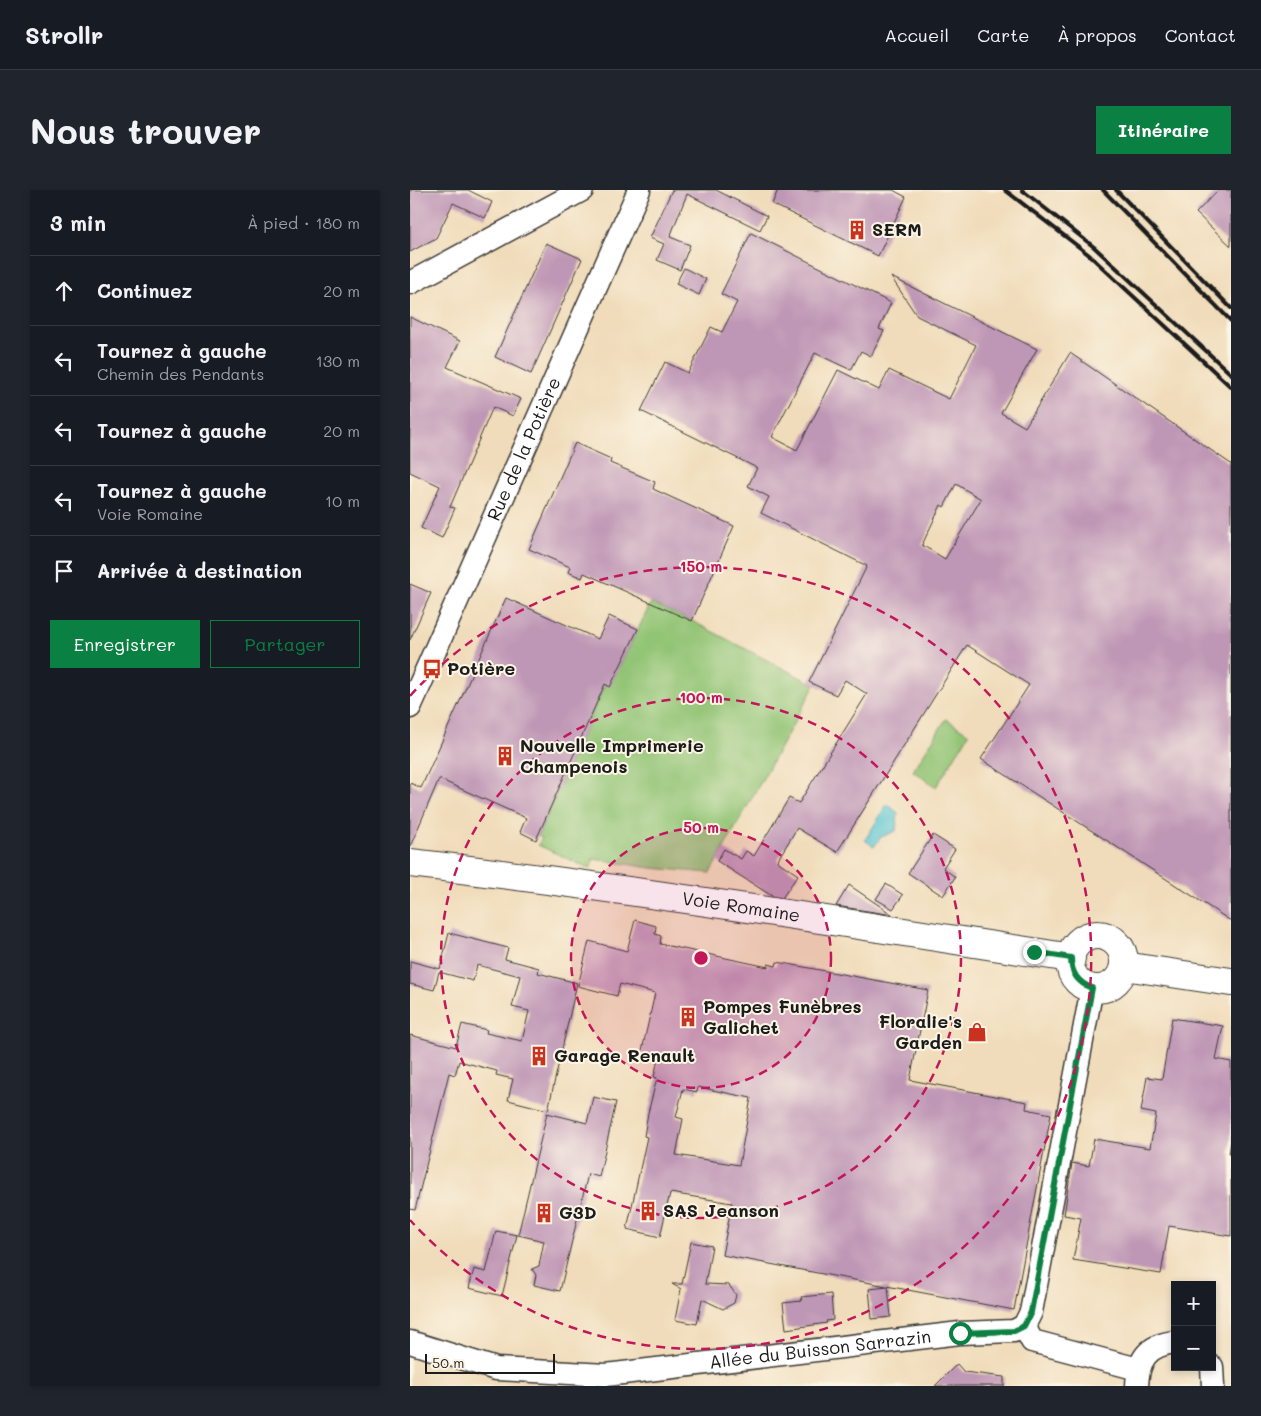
<!DOCTYPE html>
<html lang="fr">
<head>
<meta charset="utf-8">
<style>
  body { margin:0; font-family:Mali,sans-serif; background:#20242c; color:#f1f3f6 }
  .controls { position:absolute; right:15px; bottom:15px; display:grid; overflow:hidden; border-radius:0px; box-shadow:0 2px 8px #0003 }
  .controls button { width:45px; height:45px; display:grid; place-items:center; padding:0; border:0; border-bottom:1px solid #363941; background:#171b24; color:#f1f3f6; font:25px sans-serif }
  .scale { position:absolute; left:15px; bottom:12px; width:130px; box-sizing:border-box; padding-left:5px; border:2px solid #1c1c1c; border-top:0; font-size:14px; line-height:18px; white-space:nowrap; color:#1c1c1c; -webkit-text-stroke:4px #fcf5e5; paint-order:stroke }
  .stop { position:absolute; width:15px; height:15px; margin:-11px; border:4px solid #0b8043; border-radius:50%; background:#fff }
  .stop.end { background:#0b8043; border-color:#fff; box-shadow:0 1px 5px #0008 }
  .list { margin:0; padding:0; list-style:none }
  h2 { display:flex; justify-content:space-between; align-items:center; height:65px; margin:0; padding:0 20px; font-size:21px }
  h2 small { font-size:16px; font-weight:400; color:#9ea1a6 }
  .list li { display:grid; grid-template-columns:32px 1fr auto; gap:15px; align-items:center; box-sizing:border-box; height:70px; padding:0 20px; border-top:1px solid #363941 }
  .list b { display:block; font-size:19px; white-space:nowrap }
  .list p { margin:0; font-size:16px; white-space:nowrap; color:#9ea1a6 }
  .list em { font-size:16px; font-style:normal; color:#9ea1a6 }
  .actions { display:flex; gap:10px; padding:15px 20px }
  .actions a { flex:1; padding:11px 0; border:1px solid #0b8043; border-radius:0px; text-align:center; font-size:18px; color:#0b8043 }
  .actions .main { background:#0b8043; color:#fff }
  .icon { flex:none; width:28px; height:28px; fill:none; stroke:currentColor; stroke-width:2; stroke-linecap:round; stroke-linejoin:round }
  .map { position:relative; flex:none; width:821px; height:1196px; overflow:hidden; border-radius:0px }
  header { display:flex; align-items:center; gap:30px; box-sizing:border-box; height:70px; padding:0 25px; background:#171b24; border-bottom:1px solid #363941 }
  header strong { font-size:24px }
  nav { display:flex; gap:28px; margin-inline-start:auto; font-size:18px }
  .intro { display:flex; align-items:center; justify-content:space-between; box-sizing:border-box; height:120px; padding:0 30px }
  h1 { margin:0; font-size:35px }
  .button { padding:12px 22px; border-radius:0px; background:#0b8043; color:#fff; font-size:18px; font-weight:700 }
  main { display:flex; gap:30px; padding:0 30px }
  aside { flex:1; background:#171b24; border-radius:0px; box-shadow:0 2px 8px #0003 }
  .map>svg:first-child { display:block }
  .green { fill:#92c474; stroke:#577048 }
  .water { fill:#5ac6d2; stroke:#3b7177 }
  .building { fill:#bf97b6; fill-rule:evenodd }
  .lines { fill:none; stroke-linecap:round; stroke-linejoin:round }
  .minor-casing { stroke:#3c3934; stroke-width:25 }
  .major-casing { stroke:#3c3934; stroke-width:30 }
  .minor { stroke:#fff; stroke-width:22 }
  .major { stroke:#fff; stroke-width:28 }
  .rail { stroke:#1c1c1c; stroke-width:4 }
  .route { stroke:#0b8043; stroke-width:6 }
  .ring { fill:none; stroke:#c2185b; stroke-width:2.5; stroke-dasharray:9 6 }
  .labels { text-anchor:middle; stroke-width:4; stroke-linejoin:round; paint-order:stroke }
  .poi-label { font-size:18px; font-weight:bold; fill:#1c1c1c; stroke:#fcf5e5; text-anchor:start }
  .street-label { font-size:18px; fill:#1c1c1c; stroke:#fcf5e5 }
  .centre { fill:#c2185b; stroke:#fcf5e5; stroke-width:2.5 }
  .ring-label { font-size:15px; text-anchor:middle; font-weight:bold; fill:#c2185b; stroke:#fcf5e5; stroke-width:4; stroke-linejoin:round; paint-order:stroke }
</style>
</head>
<body>
<header>
<strong>Strollr</strong>
<nav><a>Accueil</a><a>Carte</a><a>À propos</a><a>Contact</a></nav>
</header>
<div class="intro"><h1>Nous trouver</h1><a class="button">Itinéraire</a></div>
<main>
<aside>
<h2>3 min<small>À pied · 180 m</small></h2>
<ul class="list">
<li><svg class="icon" aria-label="ahead" viewBox="0 0 24 24"><path d="M12 20V5M6 11l6-6 6 6"/></svg><div><b>Continuez</b></div><em>20 m</em></li>
<li><svg class="icon" aria-label="left" viewBox="0 0 24 24"><path d="M17 20v-9H6M10 6l-5 5 5 5"/></svg><div><b>Tournez à gauche</b><p>Chemin des Pendants</p></div><em>130 m</em></li>
<li><svg class="icon" aria-label="left" viewBox="0 0 24 24"><path d="M17 20v-9H6M10 6l-5 5 5 5"/></svg><div><b>Tournez à gauche</b></div><em>20 m</em></li>
<li><svg class="icon" aria-label="left" viewBox="0 0 24 24"><path d="M17 20v-9H6M10 6l-5 5 5 5"/></svg><div><b>Tournez à gauche</b><p>Voie Romaine</p></div><em>10 m</em></li>
<li><svg class="icon" aria-label="arrive" viewBox="0 0 24 24"><path d="M6 21V4h12l-3 4 3 4H6"/></svg><div><b>Arrivée à destination</b></div></li>
</ul>
<div class="actions"><a class="main">Enregistrer</a><a>Partager</a></div>
</aside>
<div class="map">
<svg width="821" height="1196" viewBox="0 0 821 1196">
  <rect width="100%" height="100%" fill="#fcf5e5"/>
  <filter id="ink" filterUnits="userSpaceOnUse"><feTurbulence type="fractalNoise" baseFrequency=".02" numOctaves="2"/><feDisplacementMap in="SourceGraphic" scale="10" xChannelSelector="R" yChannelSelector="G"/><feConvolveMatrix kernelMatrix="1 2 1 2 8 2 1 2 1" color-interpolation-filters="sRGB"/></filter>
  <filter id="wash" filterUnits="userSpaceOnUse"><feTurbulence type="fractalNoise" baseFrequency=".0096" numOctaves="4" result="noise"/><feDisplacementMap in="SourceGraphic" scale="20" xChannelSelector="R" yChannelSelector="G"/><feGaussianBlur stdDeviation="1.12" result="paint"/><feColorMatrix in="noise" values="0 0 0 0 0 0 0 0 0 0 0 0 0 0 0 0 0 1.4 0 .05"/><feComposite in="paint" operator="in"/></filter>
  <g filter="url(#wash)">
    <rect width="100%" height="100%" fill="#f0dcba"/>
    <!-- green -->
    <path class="green" d="M241,413L282,431L405,495L300,683L241,678L184,669L180,679L128,655L132,648L128,646L195,494L200,496Z
      M536,529L559,544L526,597L503,581Z"/>
    <!-- water -->
    <path class="water" d="M477,614L488,623L486,641L471,647L464,657L455,650Z"/>
    <g id="blocks">
      <!-- building -->
      <path class="building" d="M0,0H58L82,12L75,28L43,13L26,48L0,62Z
        M262,0H306L357,26L350,40L277,4L260,47L280,55L270,80L247,70L254,54L240,48Z
        M368,0H483L496,7L468,66L362,14Z
        M808,0H821V56L786,23Z
        M341,43L481,113L469,139L474,141L461,166L451,161L441,180L405,163L362,247L387,260L428,180L469,200L479,180L539,209L566,155L507,126L481,87L627,159L591,223L615,237L660,163L821,274V731L571,569L619,495L557,455L427,662L387,638L367,671L388,685L372,708L362,706L307,671L314,659L331,669L336,661L344,666L379,608L389,613L457,504L435,490L426,505L399,492L457,376L351,323L359,307L338,296L347,278L231,221L255,172L278,183L301,137L312,142L327,112L311,104ZM546,294L571,309L535,369L512,355L531,315L534,317Z
        M136,53L172,69L121,184L85,167Z
        M274,78L296,89L289,105L266,94Z
        M0,127L50,151L37,177L111,209L103,226L83,217L40,317L45,318L32,348L11,338L30,296L0,282Z
        M165,253L201,269L200,273L245,292L243,299L324,336L282,431L174,383L172,388L158,382L160,377L119,359Z
        M0,394L21,403L0,450Z
        M96,408L188,449L199,426L228,439L200,497L195,494L126,650L110,642L116,628L29,589L0,657V593L11,598Z
        M523,645L545,659L533,678L545,687L533,706L498,683Z
        M476,694L493,705L483,719L466,709Z
        M439,695L483,725L426,716Z
        M225,730L246,736L245,744L251,746L250,754L358,777V774L366,776L367,772L518,800L500,890L617,912L616,919L641,924L604,1120L312,1065L322,1013L260,1003L250,1047L217,1039L237,947L234,946L238,923L247,888L244,887L248,869L231,865L245,803L210,794L207,806L168,796L179,751L217,761ZM288,897L341,908L329,975L266,965L273,929L266,927L273,899L287,902Z
        M39,743L98,758L95,769L129,778L128,783L167,793L138,920L98,910L103,889L86,885L87,881L49,871L45,885L39,883L5,1020L0,1019V845L46,857L52,834L77,840L76,843L112,851L119,821L102,817L110,786L67,775L63,791L29,782L24,800L0,794V771L30,779Z
        M762,828L813,836L806,869L821,872V950L819,964H821V1046L759,1036L751,1084L663,1070L671,1028L654,1025L662,973L679,976L684,949L740,958L746,924L731,921L737,887L752,889Z
        M183,907L206,912L189,987L178,984L150,1101L124,1095L126,1085L122,1079L129,1076L134,1051L108,1045L137,923L177,933Z
        M86,1041L107,1045L92,1106L59,1098L64,1079L76,1082Z
        M281,1052L302,1056L295,1094L319,1095L326,1105L324,1113L313,1119L292,1109L287,1134L265,1130L271,1099L262,1094H272Z
        M478,1097L481,1127L462,1129L459,1099Z
        M421,1104L423,1130L416,1131L417,1133L376,1139L373,1113L392,1111L391,1107Z
        M547,1174L554,1182L594,1187V1196H525Z"/>
    </g>
  </g>
  <g filter="url(#ink)">
    <use href="#blocks" fill-opacity="0" stroke="#3c3934" stroke-width="1"/>
    <g class="lines">
      <defs>
        <g id="minor">
          <path d="M0,93L172,0"/>
          <path id="s1" d="M0,517L229,0"/>
          <path d="M614,1136L621,1122L682,798"/>
          <path d="M614,1136L622,1151L728,1179"/>
          <path id="s2" d="M0,1152L86,1179L196,1185L550,1143L604,1141L614,1136"/>
          <path d="M802,1177L803,1196"/>
          <path d="M727,1196C728,1170 737,1155 765,1152"/>
        </g>
        <g id="major">
          <path id="s3" d="M0,673C221,698 441,734 661,768"/>
          <circle cx="687" cy="772" r="27"/>
          <path d="M714,776L821,792"/>
        </g>
      </defs>
      <!-- minor casing -->
      <use href="#minor" class="minor-casing"/>
      <!-- major casing -->
      <use href="#major" class="major-casing"/>
      <!-- minor -->
      <use href="#minor" class="minor"/>
      <!-- major -->
      <use href="#major" class="major"/>
      <!-- rail -->
      <path class="rail" d="M595,0L678,64L821,197
        M612,0L684,57L821,184
        M693,0L821,131
        M706,0L821,118"/>
    </g>
  </g>
  <g class="lines" filter="url(#ink)">
    <!-- route -->
    <path class="route" d="M550,1143L604,1141L614,1136L621,1122L682,798C668,793 661,783 661,768L624,762"/>
  </g>
  <!-- distance rings -->
  <circle cx="291" cy="768" r="130" fill="#c2185b" fill-opacity=".12"/>
  <g class="ring">
    <circle cx="291" cy="768" r="130"/>
    <circle cx="291" cy="768" r="260"/>
    <path d="M0 506A391 391 0 1 1 0 1030"/>
  </g>
  <!-- icons -->
  <defs>
    <symbol id="building-bare" viewBox="-9 -9 18 18"><path d="M-4-6H4V6H1V3H-1V6H-4ZM-2.5-4.3h1.7v1.8h-1.7ZM.8-4.3h1.7v1.8H.8ZM-2.5-1h1.7V.8h-1.7ZM.8-1h1.7V.8H.8Z" fill="#c8321e" stroke="#fcf5e5" stroke-width="2.5" paint-order="stroke"/></symbol>
    <symbol id="bus-bare" viewBox="-9 -9 18 18"><path d="M-5-6H5V4H4V6H2V4H-2V6H-4V4H-5ZM-3.5-4V0h7V-4ZM-3.5 1.2v1.5H-2V1.2ZM2 1.2v1.5H3.5V1.2Z" fill="#c8321e" stroke="#fcf5e5" stroke-width="2.5" paint-order="stroke"/></symbol>
    <symbol id="shop-bare" viewBox="-9 -9 18 18"><path d="M-5-2.5h2.3a2.7 3.5 0 0 1 5.4 0H5L5.5 6h-11ZM-1.5-2.5h3a1.5 2.3 0 0 0-3 0Z" fill="#c8321e" stroke="#fcf5e5" stroke-width="2.5" paint-order="stroke"/></symbol>
  </defs>
  <g fill-rule="evenodd">
    <use href="#building-bare" x="433" y="26" width="28" height="28"/>
    <use href="#bus-bare" x="8" y="465" width="28" height="28"/>
    <use href="#building-bare" x="81" y="552" width="28" height="28"/>
    <use href="#building-bare" x="264" y="813" width="28" height="28"/>
    <use href="#shop-bare" x="553" y="828" width="28" height="28"/>
    <use href="#building-bare" x="115" y="852" width="28" height="28"/>
    <use href="#building-bare" x="224" y="1007" width="28" height="28"/>
    <use href="#building-bare" x="120" y="1009" width="28" height="28"/>
  </g>
  <g class="labels">
    <!-- poi labels -->
    <g class="poi-label">
      <text x="462" y="46">SERM</text>
      <text x="37" y="485">Potière</text>
      <text x="110" y="562">Nouvelle Imprimerie<tspan x="110" dy="21">Champenois</tspan></text>
      <text x="293" y="823">Pompes Funèbres<tspan x="293" dy="21">Galichet</tspan></text>
      <text x="552" y="838" text-anchor="end">Floralie's<tspan x="552" dy="21">Garden</tspan></text>
      <text x="144" y="872">Garage Renault</text>
      <text x="253" y="1027">SAS Jeanson</text>
      <text x="149" y="1029">G3D</text>
    </g>
    <!-- street labels -->
    <g class="street-label">
      <text dy="6" stroke="none"><textPath href="#s1" startOffset="282">Rue de la Potière</textPath></text>
      <text dy="6" stroke="none"><textPath href="#s3" startOffset="334">Voie Romaine</textPath></text>
      <text dy="6" stroke="none"><textPath href="#s2" startOffset="416">Allée du Buisson Sarrazin</textPath></text>
    </g>
  </g>
  <circle cx="291" cy="768" r="8" class="centre"/>
  <g class="ring-label">
    <text x="291" y="382">150 m</text>
    <text x="291" y="513">100 m</text>
    <text x="291" y="643">50 m</text>
  </g>
</svg>
<div class="controls">
<button>+</button>
<button>−</button>
</div>
<div class="scale">50 m</div>
<div class="stop" style="left:550px;top:1143px"></div>
<div class="stop end" style="left:624px;top:762px"></div>
</div>
</main>
</body>
</html>
